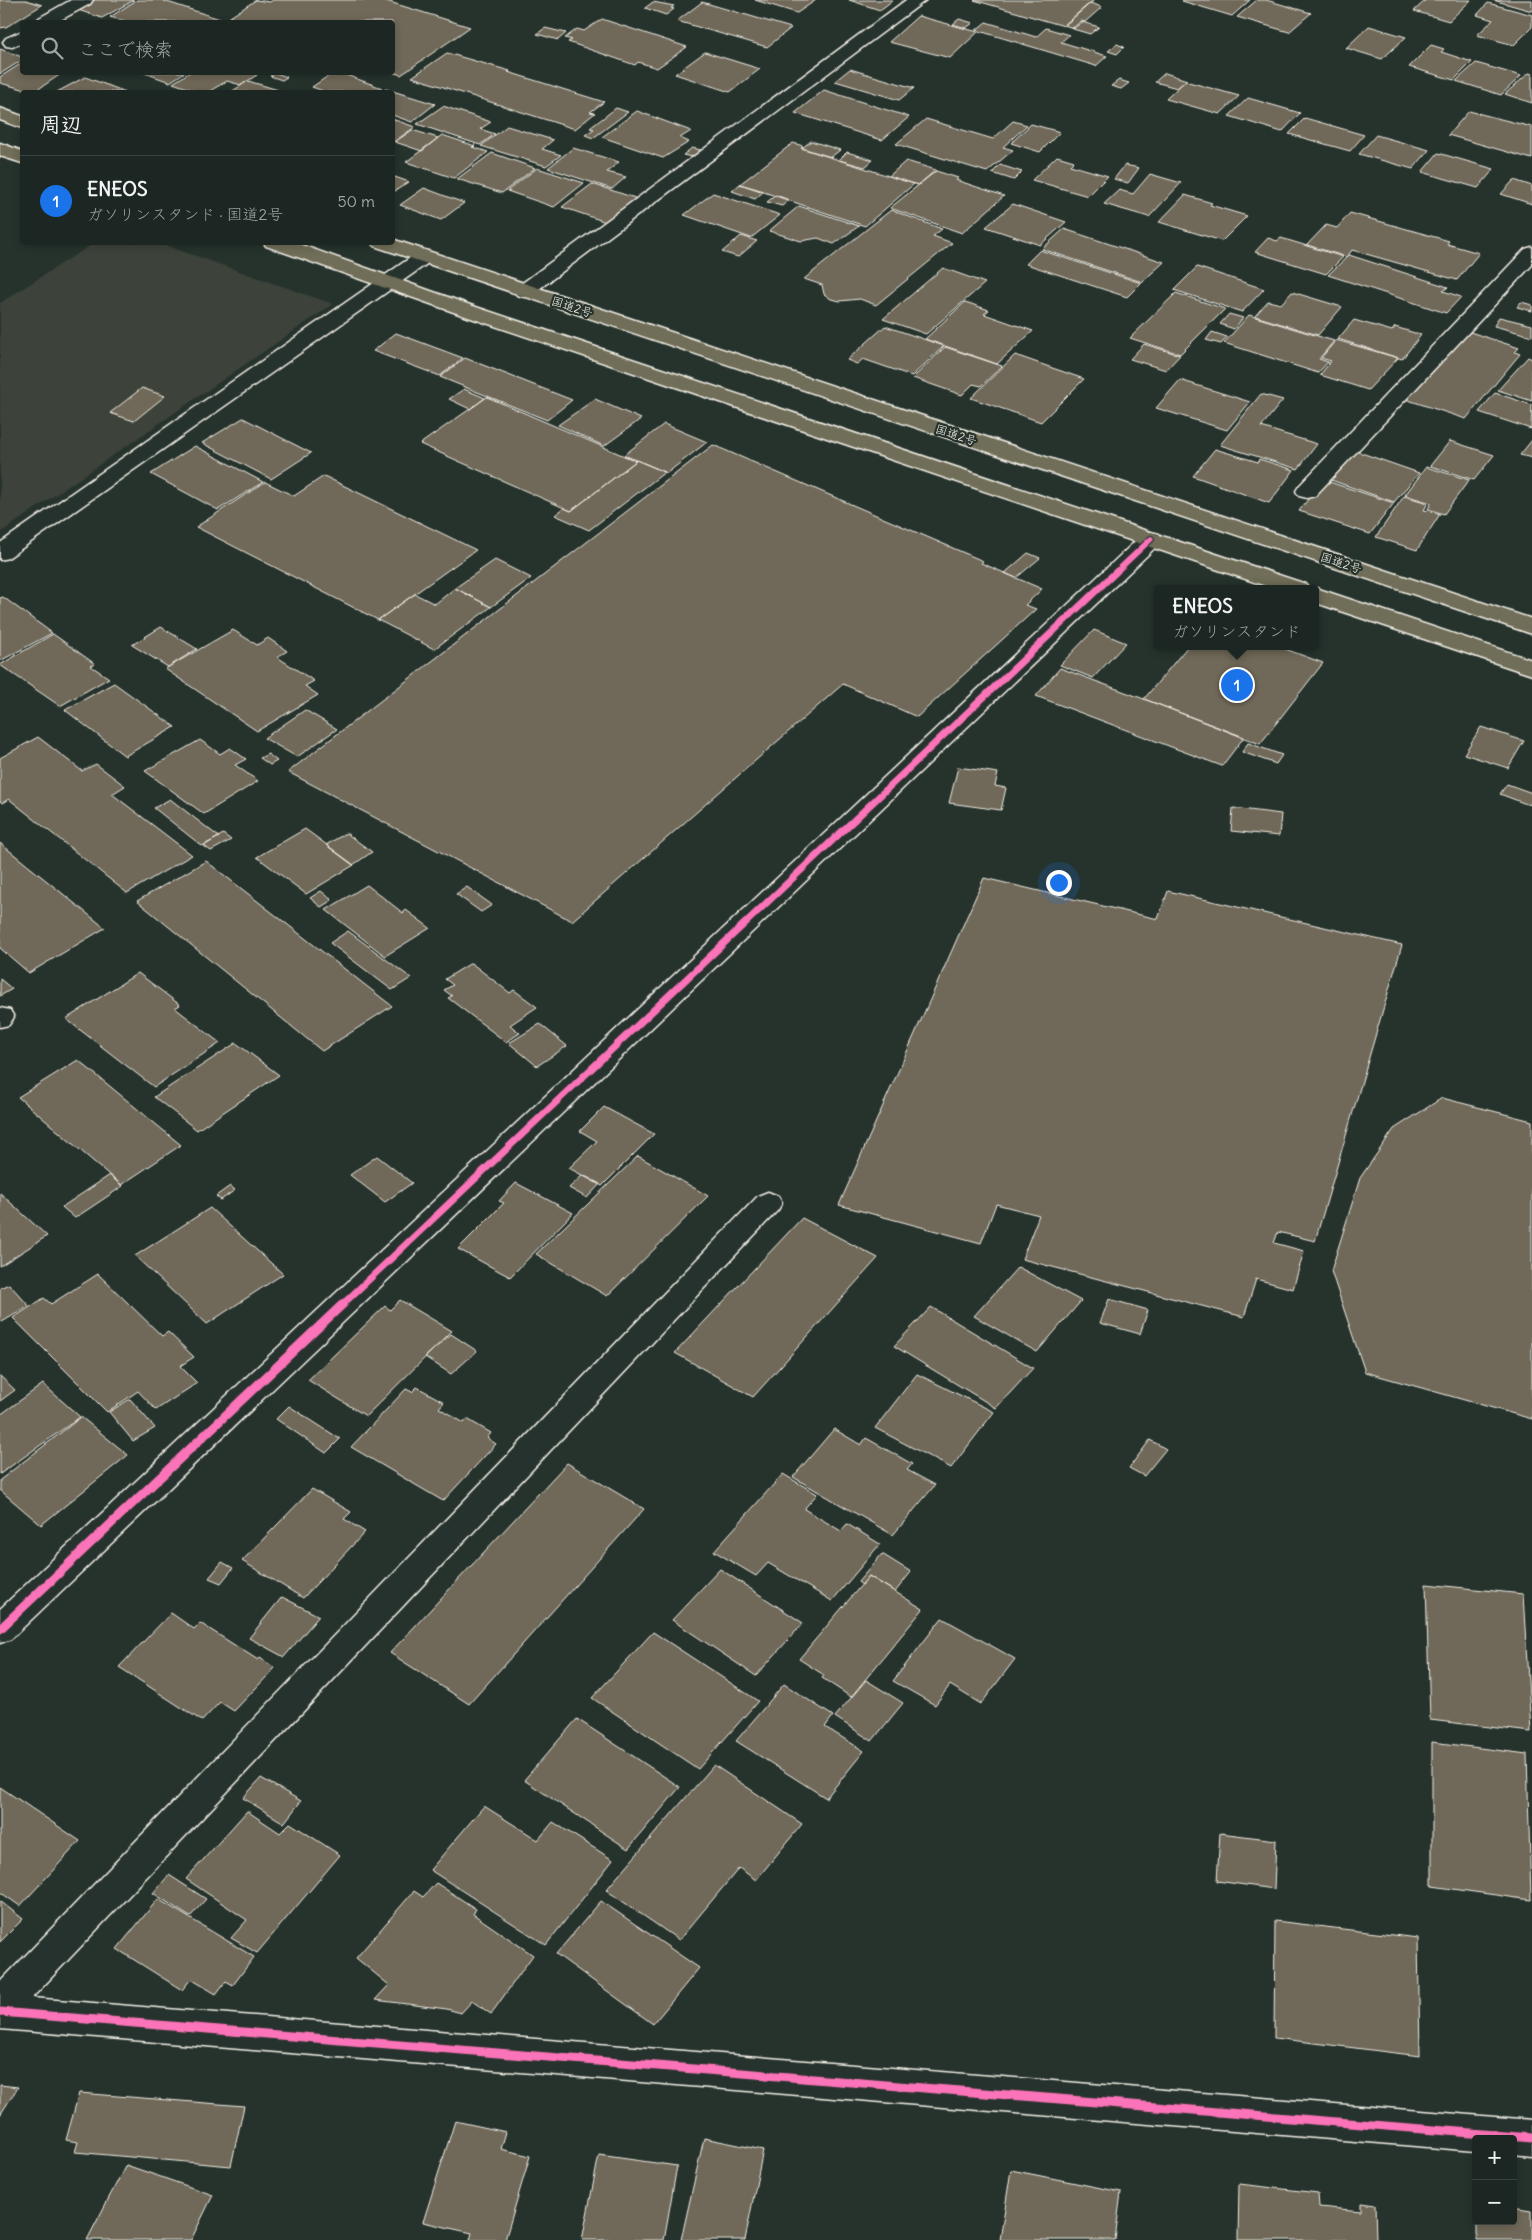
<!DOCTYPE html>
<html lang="ja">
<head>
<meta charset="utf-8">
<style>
  body { margin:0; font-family:Delius,"Klee One",sans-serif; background:#252e2a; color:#f1f3f6 }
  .controls { position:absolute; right:15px; bottom:15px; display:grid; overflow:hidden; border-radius:5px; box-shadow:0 2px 8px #0003 }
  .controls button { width:45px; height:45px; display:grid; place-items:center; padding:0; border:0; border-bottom:1px solid #3a4340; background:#1c2622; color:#f1f3f6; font:25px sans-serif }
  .you { position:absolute; left:1058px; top:882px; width:18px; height:18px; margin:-12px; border:4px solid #fff; border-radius:50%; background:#1a73e8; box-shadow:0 0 0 8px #1a73e833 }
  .badge { display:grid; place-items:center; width:32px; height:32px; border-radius:50%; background:#1a73e8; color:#fff; font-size:16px; font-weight:700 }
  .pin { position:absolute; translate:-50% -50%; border:2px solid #fff; box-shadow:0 1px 5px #0006 }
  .popup { position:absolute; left:1154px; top:585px; width:165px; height:65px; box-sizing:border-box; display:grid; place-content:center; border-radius:5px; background:#1c2622; filter:drop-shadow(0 1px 4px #0005); font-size:16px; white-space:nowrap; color:#a0a5a5 }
  .popup b { font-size:19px; color:#f1f3f6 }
  .popup::after { content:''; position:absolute; left:50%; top:100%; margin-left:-10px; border:10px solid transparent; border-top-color:#1c2622 }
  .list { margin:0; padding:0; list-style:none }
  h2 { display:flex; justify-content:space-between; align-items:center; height:65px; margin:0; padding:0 20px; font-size:21px }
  h2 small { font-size:16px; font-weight:400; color:#a0a5a5 }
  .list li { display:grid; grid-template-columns:32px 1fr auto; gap:15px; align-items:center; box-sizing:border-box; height:90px; padding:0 20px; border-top:1px solid #3a4340 }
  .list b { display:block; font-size:19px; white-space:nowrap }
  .list p { margin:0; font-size:16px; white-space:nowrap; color:#a0a5a5 }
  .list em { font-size:16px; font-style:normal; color:#a0a5a5 }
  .icon { flex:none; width:28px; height:28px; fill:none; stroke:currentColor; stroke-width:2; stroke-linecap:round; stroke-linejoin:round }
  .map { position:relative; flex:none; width:1532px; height:2240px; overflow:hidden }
  .search { position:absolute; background:#1c2622; box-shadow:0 2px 8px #0003; left:20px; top:20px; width:375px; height:55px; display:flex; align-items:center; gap:12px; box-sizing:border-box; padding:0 18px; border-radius:5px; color:#a0a5a5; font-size:19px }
  .panel { position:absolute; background:#1c2622; box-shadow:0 2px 8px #0003; left:20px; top:90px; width:375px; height:155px; border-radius:5px }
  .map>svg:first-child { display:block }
  .built { fill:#3c433a }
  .building { fill:#6f6758; stroke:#f4f1e8 }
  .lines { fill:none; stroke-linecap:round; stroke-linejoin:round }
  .service-casing { stroke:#f4f1e8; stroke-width:3 }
  .minor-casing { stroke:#f4f1e8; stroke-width:3 }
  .trunk-casing { stroke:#f4f1e8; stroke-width:3 }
  .service { fill:#26332d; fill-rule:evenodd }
  .minor { fill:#26332d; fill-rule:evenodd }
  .trunk { fill:#706e59; fill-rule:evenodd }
  .cycleway-far2-casing { stroke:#26332d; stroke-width:8 }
  .cycleway-far1-casing { stroke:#26332d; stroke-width:10 }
  .cycleway-casing { stroke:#26332d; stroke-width:12 }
  .cycleway-far2 { stroke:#fb73b8; stroke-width:5.5 }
  .cycleway-far1 { stroke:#fb73b8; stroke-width:7 }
  .cycleway { stroke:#fb73b8; stroke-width:9 }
  .labels { text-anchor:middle; stroke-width:4.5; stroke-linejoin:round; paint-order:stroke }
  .far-street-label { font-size:12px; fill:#f4f1e8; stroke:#26332d }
</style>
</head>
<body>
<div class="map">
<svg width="1532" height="2240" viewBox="0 0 1532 2240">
  <rect width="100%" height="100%" fill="#26332d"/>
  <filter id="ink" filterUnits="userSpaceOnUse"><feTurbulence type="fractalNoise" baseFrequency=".02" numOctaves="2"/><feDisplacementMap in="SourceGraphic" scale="10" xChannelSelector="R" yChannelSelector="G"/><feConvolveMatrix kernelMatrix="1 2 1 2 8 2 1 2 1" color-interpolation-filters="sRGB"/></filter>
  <g filter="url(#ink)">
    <!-- built -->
    <path class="built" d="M156,242L333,304L0,533V303L94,243Z"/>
    <!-- building -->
    <path class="building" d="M0,0H26L42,5L6,27L0,28Z
      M89,0H134L102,18L75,9Z
      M137,0H161L229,22H128L110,17Z
      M256,0L270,2L273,0H383L470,27L401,75L392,72V22H238L227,19Z
      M755,0H816L797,13Z
      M849,0H893L880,10Z
      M974,0H1094L1064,26Z
      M1183,0H1250L1232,16L1182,1Z
      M1257,0H1266L1311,13L1289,32L1237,17Z
      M1426,0H1471L1449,21L1414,11Z
      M1493,0H1532V11Z
      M653,2L674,6L671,8L674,9L666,15L645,8Z
      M702,2L791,28L767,47L677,21Z
      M1090,3L1102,7L1085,22L1081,21L1073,28L1064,25Z
      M1488,3L1532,15V27L1514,45L1477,35L1493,20L1477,15Z
      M918,16L978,32L950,58L889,42Z
      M602,19L687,47L657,68L638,62L635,65L568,42L572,40L565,38L577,29L584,31Z
      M959,19L973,23L966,28L953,24Z
      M986,22L1036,37L1046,28L1069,35L1061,42L1107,56L1096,66L976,30Z
      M1082,22L1099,27L1090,34L1073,29Z
      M1369,26L1406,37L1382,59L1346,48Z
      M545,28L566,33L558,40L537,34Z
      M1117,44L1124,47L1117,54L1108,51Z
      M1431,45L1444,49L1441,52L1472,62L1454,80L1409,67Z
      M0,49L22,57V60L0,74Z
      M705,52L760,69L730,92L675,74Z
      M447,53L510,71L508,72L604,102L590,112L595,113L575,129L412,77Z
      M22,63V72H64L34,92L0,83V77Z
      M1476,63L1521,76L1501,95L1456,81Z
      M850,69L914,88L899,100L835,81Z
      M142,72H185L170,82Z
      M190,72H251L257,75L241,85L227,81L208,92H199L173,83Z
      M334,72H338L382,88L374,92H326L312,87Z
      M276,73L287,77L282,80L270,76Z
      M1165,73L1187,80L1177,88L1155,82Z
      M1529,73L1532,74V103L1505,94Z
      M85,77L126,92H57Z
      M1119,80L1129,83L1121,89L1111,86Z
      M248,81L285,92H231Z
      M1185,81L1239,96L1220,114L1166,99Z
      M386,89L435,104L412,122L392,115V92H381Z
      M824,90L909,117L882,140L795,113Z
      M1248,98L1300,113L1282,132L1229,116Z
      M443,106L491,122L480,129L495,134L480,145L417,124Z
      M616,108L628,112L593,138L585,135L594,129L590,128Z
      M637,111L691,131L680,138L689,142L663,158L602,137Z
      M1469,111L1532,127V159L1448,135Z
      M1305,118L1364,135L1350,151L1289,134Z
      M392,119L415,127L392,143Z
      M926,119L993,139L1013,121L1027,125L1003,147L1013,150L987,172L896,144Z
      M1031,124L1060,132L1040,152L1011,143Z
      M507,126L553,140L542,149L561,155L546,166L481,146Z
      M412,130L438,138L422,151L395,142Z
      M442,135L475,146L472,147L488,152L454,178L406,162Z
      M1376,135L1429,150L1413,169L1359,154Z
      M811,141L840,150L831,157L802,148Z
      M793,143L803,146L801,148L914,184L865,226L740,184Z
      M573,148L619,162L607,172L626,177L612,189L548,168Z
      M692,148L701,150L692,157L683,155Z
      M847,152L873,160L865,167L839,160Z
      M492,153L535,168L502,193L457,179Z
      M1438,153L1494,169L1478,188L1422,172Z
      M1057,156L1074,161L1070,165L1108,176L1088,196L1032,180Z
      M906,161L936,170L918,185L889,176Z
      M1000,165L1022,172L1014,180L992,173Z
      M1125,165L1139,168L1128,183L1114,179Z
      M537,168L584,183L554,207L507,191Z
      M936,171L958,178L956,180L1004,196L962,233L890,208Z
      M1150,174L1181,183L1149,217L1104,204L1119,190L1133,194Z
      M392,176L409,182L392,193Z
      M1514,180L1532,186V204L1501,194Z
      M592,184L638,199L609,223L562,207Z
      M740,184L764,191L755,199L732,191Z
      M424,188L464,203L441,220L400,205Z
      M713,193L780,215L751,238L684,215Z
      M776,195L789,200L782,206L767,202Z
      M1185,195L1212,203L1210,205L1247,216L1222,241L1159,222Z
      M1013,204L1066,222L1040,245L986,227Z
      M799,206L859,226L834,244L818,238L801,241L769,231Z
      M891,210L942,229L933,236L952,243L876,305L860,299L840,301L831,299L824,294L822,285L804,279Z
      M1350,213L1449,241L1447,244L1479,253L1457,280L1352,250L1347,257L1307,245L1326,225L1337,228Z
      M1064,229L1164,262L1142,282L1042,249Z
      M741,236L757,241L738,257L722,252Z
      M1268,238L1277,241L1281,238L1343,257L1326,274L1255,252Z
      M1040,250L1141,283L1127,297L1026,264Z
      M1349,255L1448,287L1443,291L1461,297L1446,313L1328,275Z
      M1197,267L1264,289L1242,312L1174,290Z
      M943,268L985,283L926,334L883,319Z
      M1292,292L1342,307L1318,335L1255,316L1268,301L1281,304Z
      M1176,293L1225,309L1180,354L1130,338Z
      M965,302L989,310L984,314L1033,331L997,364L925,339Z
      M1521,302L1532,305V311L1517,307Z
      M1229,314L1243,318L1234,329L1220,324Z
      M1249,315L1334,341L1319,359L1328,362L1318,373L1224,343Z
      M1499,317L1532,325V336L1494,326Z
      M1354,320L1392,331L1395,327L1421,335L1402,359L1338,339Z
      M885,326L944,346L912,376L863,359L857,364L847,360Z
      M1464,330L1519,348L1515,352L1520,354L1466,419L1405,399Z
      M1212,332L1227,337L1221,344L1206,340Z
      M396,333L463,358L440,376L373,351Z
      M1336,340L1398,358L1368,390L1320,375L1331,361L1321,358Z
      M1144,344L1180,355L1166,370L1130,359Z
      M945,347L1002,366L981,386L973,384L962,395L913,378Z
      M1015,355L1084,379L1041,422L971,398Z
      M1528,357L1532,359V401L1498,390Z
      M465,358L572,400L547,420L440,377Z
      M1180,380L1250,402L1227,430L1156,408Z
      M142,388L165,396L134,421L110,413Z
      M464,389L485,398L470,409L449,399Z
      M1495,393L1532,405L1531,429L1479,412Z
      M1261,394L1283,400L1261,427L1317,444L1298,469L1220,445Z
      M487,397L636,461L571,511L420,444Z
      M595,399L641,419L604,446L558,425Z
      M243,418L311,453L271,479L202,443Z
      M664,424L707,442L667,473L624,455Z
      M1532,440V458L1520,455Z
      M1450,441L1494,455L1474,480L1430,466Z
      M713,445L983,561L981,563L1042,589L1025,605L1036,609L917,717L843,684L572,921L288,772Z
      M195,446L263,482L218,510L151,474Z
      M1215,449L1258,462L1259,459L1294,470L1269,503L1193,476Z
      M1350,449L1419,473L1394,502L1325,478Z
      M637,460L665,472L589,530L555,515L564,508L571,511Z
      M1426,467L1469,480L1444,514L1428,509L1431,503L1405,495Z
      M324,476L476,550L378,620L196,527L265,482L294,496Z
      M1323,480L1394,503L1370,534L1299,511Z
      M1404,496L1428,503L1424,510L1440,514L1417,550L1376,537Z
      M1028,553L1040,558L1016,578L1005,573Z
      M495,560L531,578L491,607L455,588Z
      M455,588L491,607L434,649L378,620L415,594L435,604Z
      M3,597L52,633L0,661V598Z
      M161,627L197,649L168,667L132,645Z
      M233,630L257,645L268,638L287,651L277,657L314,681L305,686L318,695L257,731L165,669Z
      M1094,630L1126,643L1093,678L1060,665Z
      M53,634L95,664L91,666L109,678L60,706L0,665Z
      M1188,646H1277L1323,663L1260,744L1144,699Z
      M1060,668L1144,699L1244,737L1222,766L1036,696Z
      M114,683L175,727L125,756L65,710Z
      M305,710L337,729L297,757L264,738Z
      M1481,727L1524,741L1508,768L1464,754Z
      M38,737L82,771L96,764L125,786L112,794L192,855L127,893L9,799L2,803L0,801V758Z
      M200,740L220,754L230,748L246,759L235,765L258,781L204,814L145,771Z
      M1248,743L1282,755L1276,764L1242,752Z
      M268,754L277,761L270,765L260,758Z
      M958,767L998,773L995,786L1006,788L1001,810L949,803Z
      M1507,784L1532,793V801L1529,805L1500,794Z
      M170,799L219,837L202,846L154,808Z
      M1233,808L1281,814L1279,836L1231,831Z
      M305,829L354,865L306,894L257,857Z
      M346,833L372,852L353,865L326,845Z
      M223,834L231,840L211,851L204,846Z
      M0,843L105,928L29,973L0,948Z
      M206,861L392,1006L322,1051L137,901Z
      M984,878L1158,919L1168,891L1402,945L1315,1241L1278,1232L1274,1243L1304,1251L1293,1289L1256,1279L1244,1317L1022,1259L1039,1215L996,1204L981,1243L839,1205Z
      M367,885L403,913L406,910L430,928L385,956L326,910Z
      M467,887L492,905L481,912L456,894Z
      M321,891L332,900L321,907L310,898Z
      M348,931L411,978L392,990L330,943Z
      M471,963L510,993L514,990L537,1007L510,1025L520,1033L506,1042L448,998L452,996L444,990L453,985L445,979Z
      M138,973L180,1005L175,1008L220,1043L154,1087L66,1019Z
      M0,979L12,989L0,996Z
      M540,1024L567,1046L537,1066L509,1043Z
      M236,1043L279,1075L197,1130L154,1097Z
      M78,1060L181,1145L121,1185L18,1097Z
      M1442,1098L1532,1121V1419L1365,1372L1331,1271L1360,1178L1394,1129Z
      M604,1107L654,1134L602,1186L569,1168L597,1141L580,1131Z
      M377,1156L412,1183L385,1202L350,1175Z
      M638,1156L708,1196L607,1296L536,1254Z
      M110,1175L123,1186L75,1218L62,1207Z
      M583,1175L600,1184L587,1198L569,1188Z
      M516,1183L573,1213L510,1277L458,1249L504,1203L499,1201Z
      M230,1186L235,1190L221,1200L216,1196Z
      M0,1193L47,1236L0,1266Z
      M210,1208L283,1274L207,1324L135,1256Z
      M802,1218L878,1258L753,1397L675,1353Z
      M1018,1267L1081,1301L1037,1352L974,1316Z
      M98,1274L162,1336L168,1332L194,1357L180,1366L197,1383L156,1410L138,1391L107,1412L13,1318L44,1298L51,1304Z
      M9,1284L29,1306L2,1322L0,1320V1288Z
      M1109,1299L1148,1310L1140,1334L1100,1323Z
      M400,1300L452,1331L366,1416L308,1380L385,1306L390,1310Z
      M931,1307L1033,1368L996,1408L894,1346Z
      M451,1334L477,1351L451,1374L425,1357Z
      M917,1374L994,1412L951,1468L875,1428Z
      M0,1376L15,1390L0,1401Z
      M43,1384L80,1417L0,1474V1415Z
      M417,1387L444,1402L439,1408L464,1423L467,1419L491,1433L487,1438L496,1444L443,1501L351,1447L406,1389L412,1392Z
      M130,1399L155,1428L133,1441L109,1412Z
      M289,1406L340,1439L326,1453L276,1419Z
      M81,1417L128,1455L41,1525L0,1490V1480Z
      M834,1429L861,1445L866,1438L912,1464L907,1470L935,1485L893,1535L793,1477Z
      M1150,1440L1166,1449L1144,1476L1129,1468Z
      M567,1463L644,1509L469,1704L390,1653Z
      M783,1474L817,1494L804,1509L841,1531L847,1524L880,1544L832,1601L768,1563L756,1576L714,1551Z
      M312,1489L351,1512L344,1519L365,1532L303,1598L242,1561Z
      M882,1554L911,1572L895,1592L869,1576L862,1585L858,1582Z
      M222,1562L233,1568L221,1583L209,1578Z
      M720,1569L803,1623L756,1676L672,1620Z
      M869,1576L923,1609L851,1697L822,1678L824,1675L799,1659Z
      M1426,1584L1523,1594L1531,1732L1430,1720Z
      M282,1597L319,1616L284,1657L249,1638Z
      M171,1613L194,1629L200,1623L258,1660L260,1658L275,1668L234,1711L220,1702L202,1721L119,1667Z
      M942,1618L1015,1659L981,1704L950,1685L935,1705L893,1681Z
      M653,1632L758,1701L698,1769L592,1698Z
      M866,1680L903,1703L872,1741L835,1717Z
      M784,1684L833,1716L825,1727L864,1751L826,1798L736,1741Z
      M577,1719L680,1787L628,1849L524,1780Z
      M1432,1742L1527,1754L1531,1900L1432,1886Z
      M714,1765L802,1824L756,1880L739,1868L679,1940L606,1890Z
      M261,1778L301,1801L284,1823L243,1798Z
      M0,1787L80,1841L20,1906L0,1892Z
      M484,1806L538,1840L553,1822L613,1860L546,1945L430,1870Z
      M247,1811L280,1833L290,1823L340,1855L257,1953L231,1938L247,1920L186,1879Z
      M1220,1833L1276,1840L1274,1889L1217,1881Z
      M169,1875L206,1899L190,1917L153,1893Z
      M436,1883L476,1909L473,1914L533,1955L491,2014L472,2001L461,2013L447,2009L375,2000L389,1985L356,1958L414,1891L423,1897Z
      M158,1899L254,1957L233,1985L226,1981L216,1994L191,1979L182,1990L117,1949Z
      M0,1901L23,1919L0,1942Z
      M601,1901L699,1968L653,2024L556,1954Z
      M1275,1921L1418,1938L1420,2056L1274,2038Z
      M0,2085L18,2087L0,2115Z
      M79,2093L244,2106L231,2166L75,2152L78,2142L66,2140Z
      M455,2121L506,2132L501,2149L530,2156L505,2240H470L472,2233L423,2222Z
      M704,2138L763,2150L745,2240H681Z
      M599,2155L677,2166L664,2240H582Z
      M126,2165L213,2195L191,2240H87Z
      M1011,2170L1121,2192L1115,2240H1000Z
      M1239,2184L1318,2193L1319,2207L1361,2211V2203L1375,2205L1376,2240H1238Z
      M1513,2207L1532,2210V2240H1477V2221H1513Z"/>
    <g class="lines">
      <defs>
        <path id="service" d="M0,1008L10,1010L14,1017L9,1025L0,1027Z"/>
        <path id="minor" d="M71,0H93L90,4L57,22H36L39,18Z
          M906,0H926L531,295L524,297L517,295L514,291L517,287Z
          M22,31V43L12,47L6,46L3,42L6,38Z
          M1532,247V265L1315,496L1307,498L1299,496L1296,491L1299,486L1525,249Z
          M424,251L431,253L434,257L431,261L8,558L0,560V543L417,253Z
          M1151,532L1159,534L1162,539L1159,544L11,1639L0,1643V1609L1143,534Z
          M768,1192L778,1196L782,1203L778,1210L32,1998L1532,2120V2156L1513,2154V2139H1476V2151L0,2029V1982L758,1196Z"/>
        <path id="trunk" d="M0,108L22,116V128L0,120Z
          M0,143L22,151V163L0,156Z
          M392,239L1532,619V634L374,246L371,242H392Z
          M263,242H293L476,307L1306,584L1309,589H1275L462,315L266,246Z
          M1316,588L1532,660V675L1316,603V589H1313Z"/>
      </defs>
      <!-- service casing -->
      <use href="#service" class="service-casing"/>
      <!-- minor casing -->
      <use href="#minor" class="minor-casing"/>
      <!-- trunk casing -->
      <use href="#trunk" class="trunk-casing"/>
      <!-- service -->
      <use href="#service" class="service"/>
      <!-- minor -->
      <use href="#minor" class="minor"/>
      <!-- trunk -->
      <use href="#trunk" class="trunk"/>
      <defs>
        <path id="cycleway-far2" d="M1116,572L1151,539"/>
        <path id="cycleway-far1" d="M343,1304L1117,571"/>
        <path id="cycleway" d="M0,1629L344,1303
          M0,2012L1532,2138"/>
      </defs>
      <!-- cycleway-far2 casing -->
      <use href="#cycleway-far2" class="cycleway-far2-casing"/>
      <!-- cycleway-far1 casing -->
      <use href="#cycleway-far1" class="cycleway-far1-casing"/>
      <!-- cycleway casing -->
      <use href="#cycleway" class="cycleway-casing"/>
      <!-- cycleway-far2 -->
      <use href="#cycleway-far2" class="cycleway-far2"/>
      <!-- cycleway-far1 -->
      <use href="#cycleway-far1" class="cycleway-far1"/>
      <!-- cycleway -->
      <use href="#cycleway" class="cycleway"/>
    </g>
  </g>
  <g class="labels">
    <!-- far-street labels -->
    <g class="far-street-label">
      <text transform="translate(572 307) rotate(18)" y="4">国道2号</text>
      <text transform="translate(956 435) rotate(18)" y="4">国道2号</text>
      <text transform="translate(1341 563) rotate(18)" y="4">国道2号</text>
    </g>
  </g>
</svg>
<div class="controls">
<button>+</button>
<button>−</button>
</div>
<div class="you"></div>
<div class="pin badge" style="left:1237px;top:685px">1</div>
<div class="popup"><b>ENEOS</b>ガソリンスタンド</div>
<div class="search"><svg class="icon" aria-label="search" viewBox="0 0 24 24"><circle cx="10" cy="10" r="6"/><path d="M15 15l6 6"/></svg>ここで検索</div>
<section class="panel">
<h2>周辺<small></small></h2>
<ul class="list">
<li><span class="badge">1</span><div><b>ENEOS</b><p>ガソリンスタンド · 国道2号</p></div><em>50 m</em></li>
</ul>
</section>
</div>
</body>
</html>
